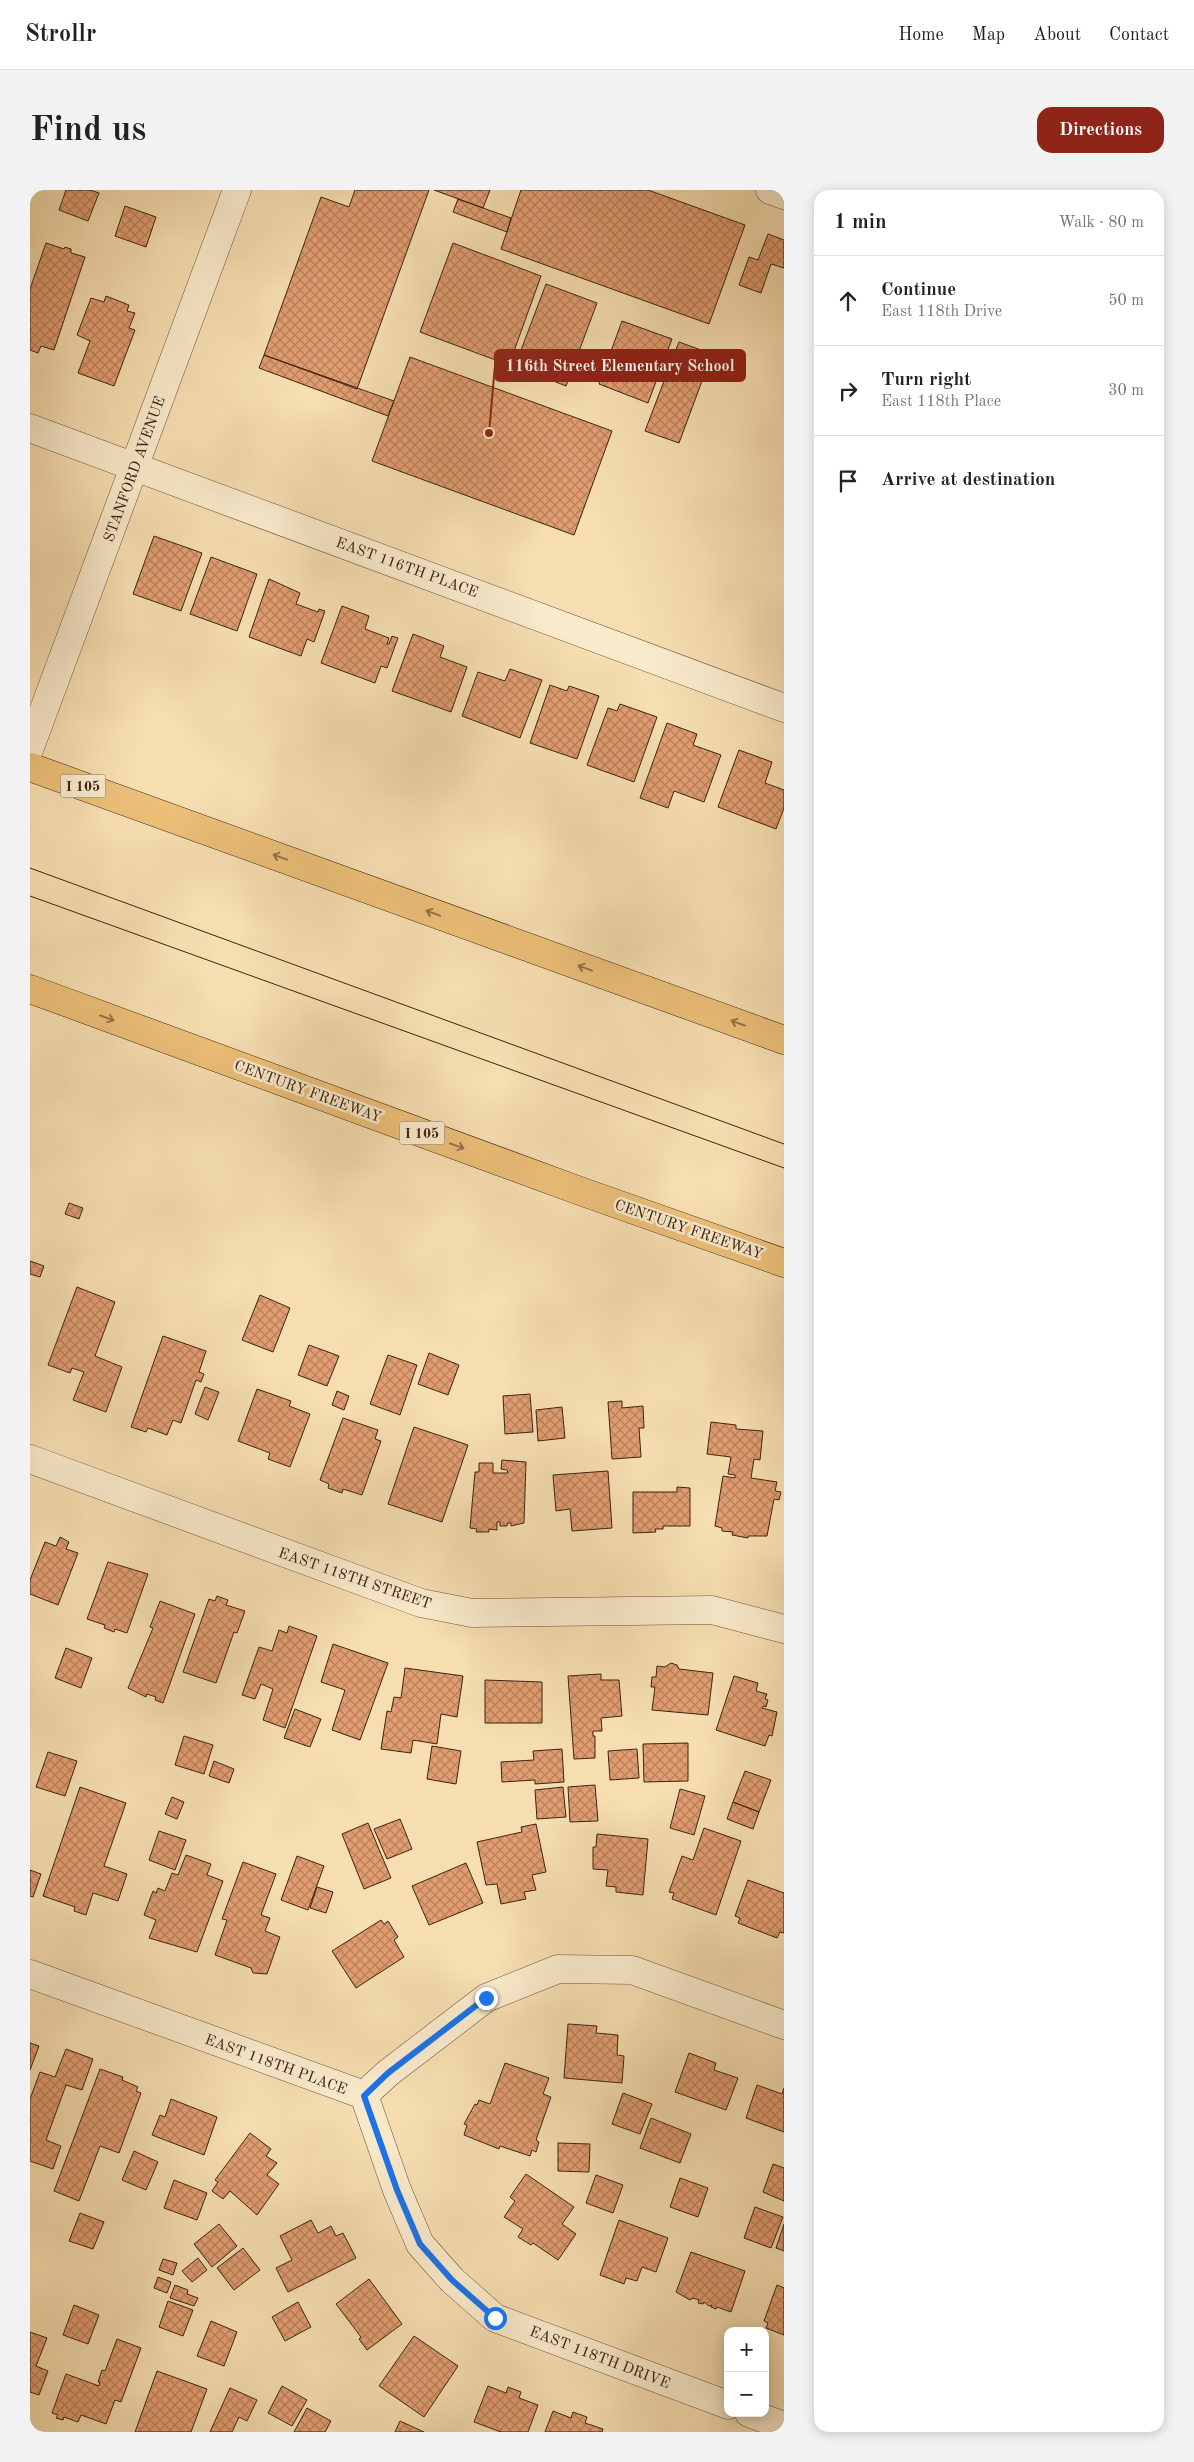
<!DOCTYPE html>
<html lang="en">
<head>
<meta charset="utf-8">
<style>
  body { margin:0; font-family:"Old Standard TT",serif; background:#f2f2f2; color:#222 }
  .controls { position:absolute; right:15px; bottom:15px; display:grid; overflow:hidden; border-radius:10px; box-shadow:0 2px 12px #0003 }
  .controls button { width:45px; height:45px; display:grid; place-items:center; padding:0; border:0; border-bottom:1px solid #e0e0e0; background:#fff; color:#222; font:25px sans-serif }
  .stop { position:absolute; width:15px; height:15px; margin:-11px; border:4px solid #1a73e8; border-radius:50%; background:#fff }
  .stop.end { background:#1a73e8; border-color:#fff; box-shadow:0 1px 5px #0008 }
  .list { margin:0; padding:0; list-style:none }
  h2 { display:flex; justify-content:space-between; align-items:center; height:65px; margin:0; padding:0 20px; font-size:21px }
  h2 small { font-size:16px; font-weight:400; color:#767676 }
  .list li { display:grid; grid-template-columns:32px 1fr auto; gap:15px; align-items:center; box-sizing:border-box; height:90px; padding:0 20px; border-top:1px solid #e0e0e0 }
  .list b { display:block; font-size:19px; white-space:nowrap }
  .list p { margin:0; font-size:16px; white-space:nowrap; color:#767676 }
  .list em { font-size:16px; font-style:normal; color:#767676 }
  .icon { flex:none; width:28px; height:28px; fill:none; stroke:currentColor; stroke-width:2; stroke-linecap:round; stroke-linejoin:round }
  .map { position:relative; flex:none; width:754px; height:2242px; overflow:hidden; border-radius:15px }
  header { display:flex; align-items:center; gap:30px; box-sizing:border-box; height:70px; padding:0 25px; background:#fff; border-bottom:1px solid #e0e0e0 }
  header strong { font-size:24px }
  nav { display:flex; gap:28px; margin-inline-start:auto; font-size:18px }
  .intro { display:flex; align-items:center; justify-content:space-between; box-sizing:border-box; height:120px; padding:0 30px }
  h1 { margin:0; font-size:35px }
  .button { padding:12px 22px; border-radius:15px; background:#8f2418; color:#fff; font-size:18px; font-weight:700 }
  main { display:flex; gap:30px; padding:0 30px }
  aside { flex:1; background:#fff; border-radius:15px; box-shadow:0 2px 12px #0003 }
  .map>svg:first-child { display:block }
  .building { fill:url(#building-cross-hatch); stroke:#3e2313 }
  .lines { fill:none; stroke-linecap:round; stroke-linejoin:round }
  .minor-casing { stroke:#6c523a; stroke-width:29 }
  .highway-casing { stroke:#3e2313; stroke-width:29 }
  .minor { stroke:#f9eacc; stroke-width:28 }
  .highway { stroke:#ebbf78; stroke-width:28 }
  .tram { stroke:#3e2313; stroke-width:1 }
  .oneway { stroke:#947146 }
  .route { stroke:#1a73e8; stroke-width:6 }
  .labels { text-anchor:middle; stroke-width:5; stroke-linejoin:round; paint-order:stroke }
  .shield { fill:#f9eacc; stroke:#765f4a; stroke-width:1 }
  .shield-label { font-size:14px; font-weight:bold; fill:#3e2313 }
  .street-label { font-size:15px; fill:#3e2313; stroke:#f9eacc }
  .leader { fill:none; stroke:#8f2418; stroke-width:2 }
  .callout-dot { fill:#8f2418; stroke:#f9eacc; stroke-width:2 }
  .callout { fill:#8f2418; stroke:#8f2418; stroke-width:2 }
  .callout-label { font-size:16px; text-anchor:middle; font-weight:bold; fill:#fff }
</style>
</head>
<body>
<header>
<strong>Strollr</strong>
<nav><a>Home</a><a>Map</a><a>About</a><a>Contact</a></nav>
</header>
<div class="intro"><h1>Find us</h1><a class="button">Directions</a></div>
<main>
<div class="map">
<svg width="754" height="2242" viewBox="0 0 754 2242">
  <defs>
    <pattern id="building-cross-hatch" width="8" height="8" patternUnits="userSpaceOnUse" patternTransform="scale(1.25)"><rect width="8" height="8" fill="#e19d70"/><path d="M0 0l8 8M0 8l8-8" fill="none" stroke="#b8805b"/></pattern>
  </defs>
  <rect width="100%" height="100%" fill="#f6deb0"/>
  <filter id="stains"><feTurbulence type="fractalNoise" baseFrequency=".004" numOctaves="4"/><feColorMatrix values="0 0 0 0 .2 0 0 0 0 .09 0 0 0 0 .02 0 0 0 .5 -.17"/></filter>
  <radialGradient id="worn" r=".72"><stop offset=".6" stop-color="#630" stop-opacity="0"/><stop offset="1" stop-color="#630" stop-opacity=".3"/></radialGradient>
  <!-- building -->
  <path class="building" d="M36,0H60L69,3L58,31L29,20Z
    M325,0H399L327,199L234,165L291,7L319,17Z
    M404,0H460L453,18Z
    M491,0H618L715,35L679,134L471,59Z
    M428,9L481,28L477,42L423,22Z
    M95,16L126,27L116,57L85,46Z
    M738,44L754,50V78L741,74L731,103L709,95L719,67L728,70Z
    M16,53L34,59L35,57L41,59V63L55,67L24,160L11,156L8,163L0,160V99Z
    M423,53L511,86L479,175L390,142Z
    M516,94L567,113L536,196L485,176Z
    M76,106L99,115L97,121L105,123L99,138L105,140L84,196L48,183L60,151L47,145L61,108L74,112Z
    M592,131L642,149L618,213L569,194Z
    M649,152L682,164L649,253L615,241Z
    M234,165L364,211L358,226L229,178Z
    M380,167L582,241L544,345L342,271Z
    M124,346L172,363L151,421L103,404Z
    M181,367L227,384L207,441L160,424Z
    M239,389L270,403L266,414L288,422L289,419L295,421L284,452L277,449L271,466L219,447Z
    M312,416L339,426L335,439L359,448L357,454H359L362,446L368,448L357,478L351,476L345,493L291,473Z
    M383,444L414,456L410,467L437,477L421,522L362,501Z
    M480,479L512,490L490,548L432,526L448,482L475,491Z
    M520,495L537,501L539,496L569,506L547,569L500,553Z
    M590,514L627,527L604,592L557,575L578,518L587,521Z
    M637,533L667,544L663,555L691,565L674,612L644,601L638,618L610,608Z
    M709,560L742,572L735,593L754,600V618L746,639L688,617Z
    M39,1013L53,1018L49,1029L35,1024Z
    M0,1071L14,1076L10,1087L0,1084Z
    M47,1097L85,1112L65,1166L92,1177L76,1222L43,1210L54,1182L42,1178L40,1183L18,1175Z
    M230,1105L260,1118L243,1162L212,1150Z
    M133,1146L176,1161L169,1182L174,1184L171,1192L166,1190L151,1233L143,1230L137,1245L118,1238L116,1242L101,1237Z
    M279,1155L309,1166L297,1196L268,1185Z
    M399,1163L429,1175L418,1205L388,1194Z
    M358,1165L387,1175L370,1225L340,1214Z
    M175,1197L189,1202L178,1230L165,1224Z
    M227,1199L261,1211L259,1216L280,1224L260,1277L238,1269L240,1263L208,1251Z
    M307,1201L319,1206L314,1220L302,1215Z
    M500,1204L503,1242L475,1244L473,1206Z
    M592,1211V1218L613,1216L614,1238H609L611,1267L582,1269L578,1212Z
    M532,1217L535,1248L508,1251L506,1220Z
    M313,1228L348,1240L345,1249L351,1251L332,1305L313,1299L312,1303L298,1298L299,1294L290,1290Z
    M681,1232L706,1235V1239L733,1241L730,1270L724,1269L721,1288L747,1292L745,1301L751,1302L749,1310L744,1309L737,1346H718V1348L702,1345L703,1342L692,1341V1338L685,1336L693,1286L705,1288V1285L698,1284L701,1267L677,1264Z
    M384,1237L438,1255L412,1332L358,1314Z
    M472,1270L496,1272L494,1333L481,1336V1333H478L477,1336H470V1332H467V1340L459,1339V1342H446L447,1339L440,1338L445,1282H449V1273H463V1283H478L477,1280L471,1279Z
    M578,1281L582,1338L542,1341L540,1319L526,1321L523,1285Z
    M647,1297L660,1298V1336H633V1339H625L626,1342L603,1343V1302H647Z
    M30,1347L39,1352L36,1359L48,1363L28,1415L0,1404V1390L15,1352L26,1356Z
    M78,1372L118,1384L97,1443L85,1439L84,1442L74,1438L75,1435L57,1429Z
    M187,1406L198,1410L196,1415L215,1421L207,1443L204,1442L186,1493L153,1482L179,1409L185,1411Z
    M130,1411L165,1424L133,1513L125,1510L126,1507L117,1504L116,1507L98,1498L123,1438L120,1437Z
    M259,1436L287,1446L255,1538L233,1530L243,1499L231,1494L225,1509L212,1505L229,1457L242,1461L249,1440L257,1443Z
    M303,1454L358,1473L330,1550L302,1540L315,1500L291,1492Z
    M36,1458L62,1468L51,1498L25,1488Z
    M641,1473L647,1475L649,1479L683,1483L678,1525L622,1520L625,1497H621L622,1487H626L627,1476L635,1477Z
    M375,1478L433,1486L427,1527L411,1524L407,1554L383,1550L381,1563L351,1559L357,1521L361,1522L364,1507L371,1508Z
    M571,1484V1490H589L592,1526L571,1528L572,1541H563V1546H565V1568L544,1569L538,1486Z
    M704,1486L728,1493L726,1501L737,1504L735,1509L738,1510L736,1517L733,1516L732,1518L747,1522L742,1546L739,1545L735,1556L686,1540Z
    M455,1490L512,1492V1533H455Z
    M265,1519L291,1529L280,1557L254,1548Z
    M154,1546L183,1555L174,1584L145,1575Z
    M658,1553V1591L614,1592L613,1554Z
    M402,1556L431,1561L426,1594L397,1589Z
    M532,1559L534,1592L505,1594V1590L472,1592L471,1572L504,1570L503,1561Z
    M607,1559L609,1588L580,1590L578,1561Z
    M18,1562L47,1571L35,1606L6,1597Z
    M184,1571L204,1579L199,1593L179,1586Z
    M715,1581L741,1590L729,1622L703,1612Z
    M565,1595L568,1631L540,1632L538,1597Z
    M50,1597L96,1613L74,1676L97,1684L88,1711L63,1703L56,1725L44,1721L45,1717L13,1706Z
    M533,1597L536,1627L507,1629L505,1600Z
    M650,1599L675,1606L664,1645L640,1638Z
    M142,1607L154,1612L147,1629L135,1624Z
    M703,1612L729,1622L723,1639L697,1629Z
    M370,1629L382,1659L357,1669L344,1639Z
    M338,1633L361,1688L334,1699L312,1644Z
    M506,1634L516,1682L502,1685L506,1700L494,1702L496,1709L471,1714L467,1694L456,1695L447,1652L492,1642L491,1637Z
    M674,1638L711,1651L686,1725L642,1709L644,1703L639,1702L652,1666L663,1670Z
    M129,1641L156,1650L145,1680L119,1670Z
    M567,1644L618,1649L613,1705L586,1702V1697L576,1696L578,1680L563,1679V1657H566Z
    M156,1665L181,1674L177,1685L193,1691L167,1762L119,1748L126,1730L114,1725L123,1701L126,1703L128,1698L135,1701L142,1683L148,1685Z
    M267,1666L294,1676L278,1720L251,1710Z
    M213,1672L246,1684L231,1725L240,1728L235,1741L250,1747L237,1784L223,1783L221,1778L185,1765L197,1730L192,1729Z
    M436,1673L453,1713L399,1735L382,1696Z
    M0,1680L11,1684L3,1707L0,1706Z
    M718,1690L754,1703V1743L750,1742L747,1748L708,1733L710,1728L705,1726Z
    M287,1697L303,1702L296,1723L280,1718Z
    M351,1730L354,1734L358,1731L368,1747L364,1750L374,1767L326,1798L302,1761Z
    M538,1834L567,1836L566,1843L588,1845L587,1865L594,1866L592,1893L534,1888Z
    M0,1853L9,1856L0,1880Z
    M36,1859L63,1869L52,1900L36,1895L16,1950L31,1956L23,1979L0,1971V1909L10,1882L25,1887Z
    M659,1863L686,1873L684,1880L708,1888L696,1920L645,1902Z
    M475,1873L519,1888L513,1904L521,1907L506,1950L509,1952L506,1962L502,1960L500,1966L470,1956L469,1959L434,1945L437,1935L434,1934L445,1914L447,1915L449,1910L460,1914Z
    M70,1879L93,1887L92,1890L108,1897L106,1901L111,1903L89,1963L70,1956L49,2011L24,2001Z
    M727,1895L752,1904L754,1898V1942L716,1928Z
    M593,1903L622,1914L610,1944L582,1934Z
    M141,1909L187,1927L174,1965L122,1945L130,1925L135,1927Z
    M621,1928L661,1944L650,1973L610,1958Z
    M220,1943L241,1959L236,1966L247,1973L237,1985L249,1994L227,2025L200,2001L193,2009L182,2001L188,1992L185,1990Z
    M528,1953L560,1954L559,1982L528,1981Z
    M104,1961L128,1972L116,2000L92,1990Z
    M743,1974L754,1978V2011L733,2002Z
    M496,1984L544,2017L532,2034L546,2044L528,2070L503,2053L501,2055L488,2047L493,2039L474,2027L485,2011L480,2007Z
    M566,1985L593,1995L583,2023L556,2013Z
    M650,1988L678,1998L668,2027L640,2017Z
    M144,1990L177,2003L167,2030L134,2018Z
    M725,2017L753,2027L741,2058L714,2048Z
    M50,2023L74,2032L63,2059L39,2051Z
    M281,2030L288,2043L301,2036L306,2046L313,2043L326,2068L258,2102L246,2078L262,2070L250,2046Z
    M589,2030L638,2048L626,2082L612,2077L607,2091L596,2088L594,2094L570,2085Z
    M189,2034L207,2056L182,2077L164,2054Z
    M754,2034V2061L746,2058Z
    M213,2058L230,2080L204,2100L187,2078Z
    M661,2062L715,2081L701,2122L687,2117L686,2119L681,2117L682,2115L679,2116L674,2112L673,2114L668,2113L669,2110L663,2108L660,2110L646,2102Z
    M168,2068L177,2080L162,2092L152,2081Z
    M133,2069L147,2073L143,2085L129,2080Z
    M128,2087L141,2092L137,2103L124,2098Z
    M339,2089L372,2134L337,2160L329,2149L331,2147L306,2114Z
    M145,2095L158,2100L157,2104L168,2108L164,2116L140,2108Z
    M747,2095L754,2098V2145L736,2138L738,2133L734,2131Z
    M138,2111L163,2120L153,2146L129,2137Z
    M268,2112L281,2137L255,2151L242,2127Z
    M44,2115L69,2125L58,2154L33,2145Z
    M181,2131L207,2142L194,2176L167,2166Z
    M0,2142L17,2148L6,2176L18,2181L9,2205L0,2202Z
    M384,2146L428,2176L394,2227L349,2196Z
    M87,2149L111,2158L91,2212L85,2210L76,2234L51,2225L48,2232L34,2227L33,2230L26,2228L28,2225L22,2223L36,2184L69,2196L70,2192H68L72,2180L75,2181Z
    M127,2181L177,2199L161,2242H105Z
    M252,2196L277,2210L262,2236L238,2223Z
    M458,2196L476,2203L478,2197L491,2202L489,2208L508,2215L498,2242H471L444,2232Z
    M200,2198L227,2210L217,2231L209,2227L202,2242H180Z
    M277,2218L301,2231L295,2242H264Z
    M523,2221L541,2228L543,2222L557,2227L555,2233L573,2239L572,2242H515Z
    M370,2231L394,2242H365Z"/>
  <g class="lines">
    <defs>
      <path id="minor" d="M740,0L754,5
        M0,238L754,518
        M0,557L207,0
        M0,1269L391,1413L442,1423L682,1420L754,1439
        M0,1784L334,1905
        M334,1905L367,2000L390,2054L422,2090L465,2128L698,2215
        M334,1905L358,1883L456,1808L528,1779L602,1780L754,1835
        M719,2223L754,2236"/>
      <path id="highway" d="M0,577L754,850
        M0,799L550,1001L754,1073"/>
    </defs>
    <!-- minor casing -->
    <use href="#minor" class="minor-casing"/>
    <!-- highway casing -->
    <use href="#highway" class="highway-casing"/>
    <!-- minor -->
    <use href="#minor" class="minor"/>
    <!-- highway -->
    <use href="#highway" class="highway"/>
    <!-- tram -->
    <path class="tram" d="M0,678L754,954
      M0,706L754,978"/>
  </g>
  <!-- one-way arrows -->
  <defs><path id="oneway-shaft" d="M-6 0H5M1.5-3L5.5 0L1.5 3" fill="none" stroke-width="1.6" stroke-linecap="round" stroke-linejoin="round" transform="scale(1.25)"/></defs>
  <g class="oneway">
    <use href="#oneway-shaft" transform="translate(250 667) rotate(-160)"/>
    <use href="#oneway-shaft" transform="translate(403 723) rotate(-160)"/>
    <use href="#oneway-shaft" transform="translate(555 778) rotate(-160)"/>
    <use href="#oneway-shaft" transform="translate(77 828) rotate(20)"/>
    <use href="#oneway-shaft" transform="translate(708 833) rotate(-160)"/>
    <use href="#oneway-shaft" transform="translate(427 956) rotate(20)"/>
  </g>
  <g class="lines">
    <!-- route -->
    <path class="route" d="M456,1808L358,1883L334,1906L367,2000L390,2054L422,2090L465,2128"/>
  </g>
  <g class="labels">
    <!-- shield labels -->
    <g class="shield">
      <rect x="30.5" y="584.5" width="45" height="23" rx="4"/>
      <rect x="369.5" y="931.5" width="45" height="23" rx="4"/>
    </g>
    <g class="shield-label">
      <text x="53" y="601">I 105</text>
      <text x="392" y="948">I 105</text>
    </g>
    <!-- street labels -->
    <g class="street-label">
      <text transform="translate(104 279) rotate(-70)" y="5">STANFORD AVENUE</text>
      <text transform="translate(377 377) rotate(20)" y="5">EAST 116TH PLACE</text>
      <text transform="translate(278 901) rotate(20)" y="5">CENTURY FREEWAY</text>
      <text transform="translate(659 1039) rotate(19)" y="5">CENTURY FREEWAY</text>
      <text transform="translate(325 1388) rotate(19)" y="5">EAST 118TH STREET</text>
      <text transform="translate(246 1874) rotate(20)" y="5">EAST 118TH PLACE</text>
      <text transform="translate(570 2167) rotate(21)" y="5">EAST 118TH DRIVE</text>
    </g>
  </g>
  <!-- callouts -->
  <path class="leader" d="M459 243L465 175"/>
  <circle class="callout-dot" cx="459" cy="243" r="5"/>
  <rect class="callout" x="465" y="160" width="250" height="31" rx="5"/>
  <g class="callout-label">
    <text x="590" y="181">116th Street Elementary School</text>
  </g>
  <rect width="100%" height="100%" filter="url(#stains)"/>
  <rect width="100%" height="100%" fill="url(#worn)"/>
</svg>
<div class="controls">
<button>+</button>
<button>−</button>
</div>
<div class="stop" style="left:465px;top:2128px"></div>
<div class="stop end" style="left:456px;top:1808px"></div>
</div>
<aside>
<h2>1 min<small>Walk · 80 m</small></h2>
<ul class="list">
<li><svg class="icon" aria-label="ahead" viewBox="0 0 24 24"><path d="M12 20V5M6 11l6-6 6 6"/></svg><div><b>Continue</b><p>East 118th Drive</p></div><em>50 m</em></li>
<li><svg class="icon" aria-label="right" viewBox="0 0 24 24"><path d="M7 20v-9h11M14 6l5 5-5 5"/></svg><div><b>Turn right</b><p>East 118th Place</p></div><em>30 m</em></li>
<li><svg class="icon" aria-label="arrive" viewBox="0 0 24 24"><path d="M6 21V4h12l-3 4 3 4H6"/></svg><div><b>Arrive at destination</b></div></li>
</ul>
</aside>
</main>
</body>
</html>
